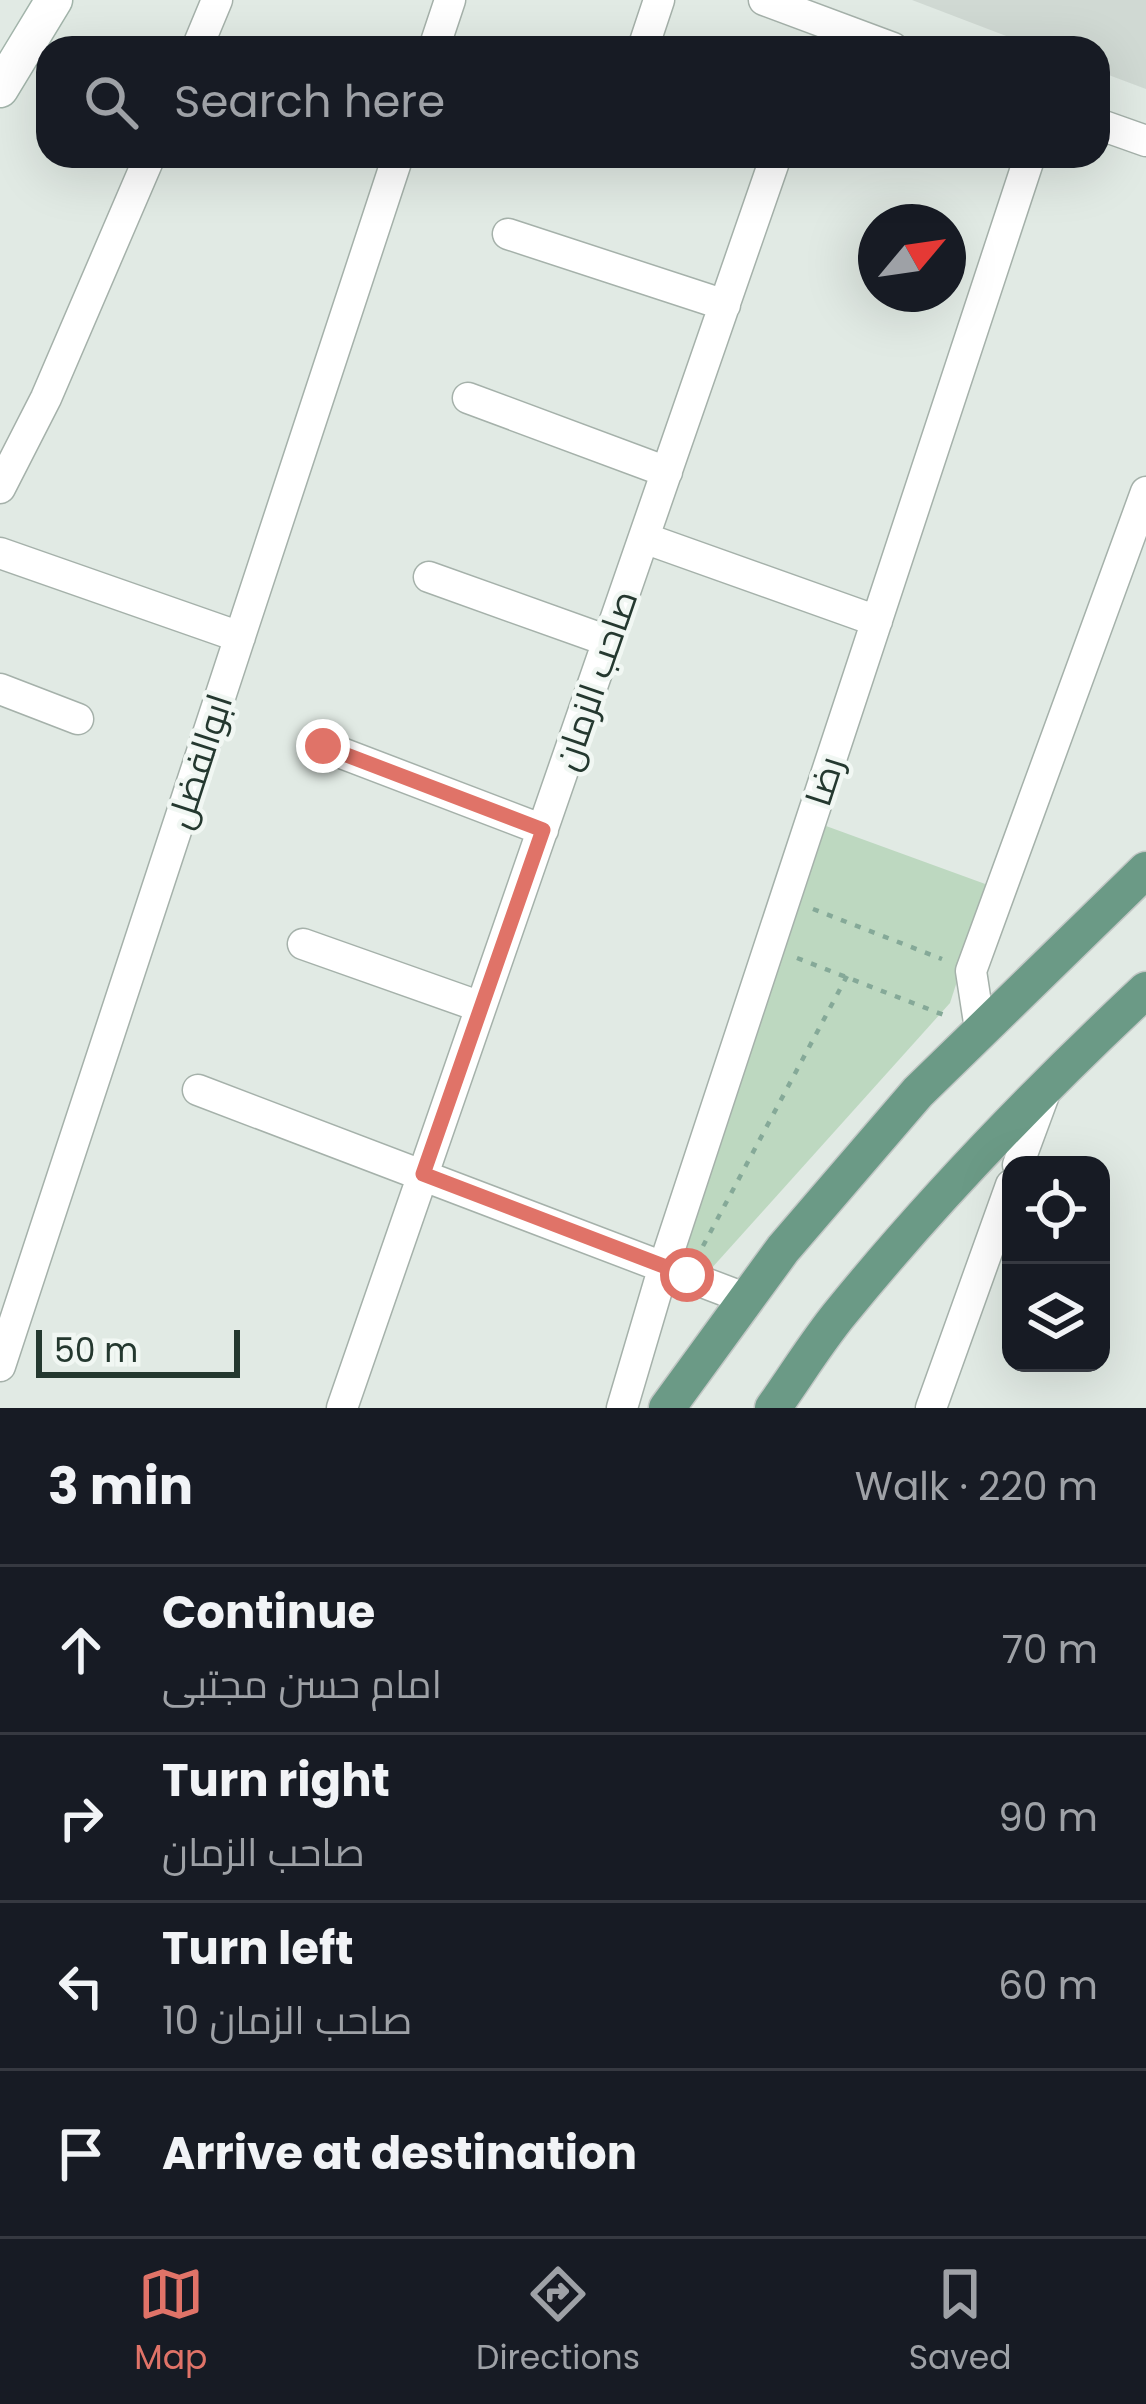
<!DOCTYPE html>
<html lang="en">
<head>
<meta charset="utf-8">
<style>
  body { margin:0; font-family:Poppins,Cairo,sans-serif; background:#20242c; color:#f1f3f6 }
  .controls { position:absolute; right:36px; bottom:36px; display:grid; overflow:hidden; border-radius:24px; box-shadow:0 12px 48px #0002 }
  .controls button { width:108px; height:108px; display:grid; place-items:center; padding:0; border:0; border-bottom:3px solid #363941; background:#171b24; color:#f1f3f6; font:60px sans-serif }
  .compass { position:absolute; left:858px; top:204px; width:108px; height:108px; border-radius:50%; background:#171b24; box-shadow:0 12px 48px #0002; rotate:61deg }
  .scale { position:absolute; left:36px; bottom:30px; width:204px; box-sizing:border-box; padding-left:12px; border:6px solid #24382f; border-top:0; font-size:33px; line-height:42px; white-space:nowrap; color:#24382f; -webkit-text-stroke:9px #f1f7f3; paint-order:stroke }
  .stop { position:absolute; width:36px; height:36px; margin:-27px; border:9px solid #e07368; border-radius:50%; background:#fff }
  .stop.end { background:#e07368; border-color:#fff; box-shadow:0 3px 12px #0008 }
  .list { margin:0; padding:0; list-style:none }
  h2 { display:flex; justify-content:space-between; align-items:center; height:156px; margin:0; padding:0 48px; font-size:51px }
  h2 small { font-size:39px; font-weight:400; color:#9ea1a6 }
  .list li { display:grid; grid-template-columns:78px 1fr auto; gap:36px; align-items:center; box-sizing:border-box; height:168px; padding:0 48px; border-top:3px solid #363941 }
  .list b { display:block; font-size:45px; white-space:nowrap }
  .list p { margin:0; font-size:39px; white-space:nowrap; color:#9ea1a6 }
  .list em { font-size:39px; font-style:normal; color:#9ea1a6 }
  .icon { flex:none; width:66px; height:66px; fill:none; stroke:currentColor; stroke-width:2; stroke-linecap:round; stroke-linejoin:round }
  .map { position:relative; flex:none; width:1146px; height:1408px; overflow:hidden }
  .search { position:absolute; background:#171b24; box-shadow:0 12px 48px #0002; left:36px; right:36px; top:36px; height:132px; display:flex; align-items:center; gap:30px; box-sizing:border-box; padding:0 42px; border-radius:36px; color:#9ea1a6; font-size:45px }
  .sheet { height:828px; background:#171b24 }
  nav { display:flex; justify-content:space-around; align-items:center; box-sizing:border-box; height:168px; border-top:3px solid #363941; background:#171b24; font-size:33px; color:#9ea1a6 }
  nav a { display:grid; justify-items:center; gap:6px }
  nav .on { color:#e07368 }
  .map>svg:first-child { display:block }
  .built { fill:#d0d9d3 }
  .green { fill:#bdd8c0 }
  .lines { fill:none; stroke-linecap:round; stroke-linejoin:round }
  .street-casing { stroke:#a5b1aa; stroke-width:33 }
  .secondary-casing { stroke:#a2b4aa; stroke-width:39 }
  .primary-casing { stroke:#c2c7c5; stroke-width:39 }
  .path { stroke:#85a998; stroke-width:4.5; stroke-dasharray:6 9; stroke-linecap:butt }
  .street { stroke:#fff; stroke-width:30 }
  .secondary { stroke:#fff; stroke-width:36 }
  .primary { stroke:#6b9a86; stroke-width:36 }
  .route { stroke:#e07368; stroke-width:15 }
  .labels { text-anchor:middle; stroke-width:9; stroke-linejoin:round; paint-order:stroke }
  .street-label { font-size:36px; fill:#24382f; stroke:#f1f7f3 }
</style>
</head>
<body>
<div class="map">
<svg width="1146" height="1408" viewBox="0 0 1146 1408">
  <rect width="100%" height="100%" fill="#e1eae4"/>
  <!-- built -->
  <path class="built" d="M912,0H1146V89L1098,71V48H1038Z"/>
  <!-- green -->
  <path class="green" d="M826,826L988,885L950,1003L710,1270L683,1259Z"/>
  <g class="lines">
    <defs>
      <path id="street" d="M764,0L893,48
        M197,48L217,0
        M434,48L450,0
        M643,48L659,0
        M1098,124L1146,141
        M508,234L725,305
        M468,398L667,472
        M0,488L46,398L150,156
        M644,538L877,621
        M0,553L240,637
        M429,577L608,641
        M0,689L78,719
        M323,746L543,830
        M303,944L481,1007
        M980,1029L971,971L1146,492
        M198,1090L747,1299
        M1018,1165L1045,1092
        M0,1366L398,156
        M342,1408L776,156
        M622,1408L664,1266L1030,156
        M931,1408L1011,1185"/>
      <path id="secondary" d="M0,89L54,0"/>
      <path id="primary" d="M667,1408L783,1249L918,1092L1146,870
        M773,1408C796,1376 817,1341 842,1311C935,1197 1039,1090 1146,990"/>
    </defs>
    <!-- street casing -->
    <use href="#street" class="street-casing"/>
    <!-- secondary casing -->
    <use href="#secondary" class="secondary-casing"/>
    <!-- primary casing -->
    <use href="#primary" class="primary-casing"/>
    <!-- path -->
    <path class="path" d="M813,909L942,959
      M797,958L949,1017
      M703,1246L847,976"/>
    <!-- street -->
    <use href="#street" class="street"/>
    <!-- secondary -->
    <use href="#secondary" class="secondary"/>
    <!-- primary -->
    <use href="#primary" class="primary"/>
  </g>
  <g class="lines">
    <!-- route -->
    <path class="route" d="M323,746L543,830L423,1174L687,1275"/>
  </g>
  <g class="labels">
    <!-- street labels -->
    <g class="street-label">
      <text transform="translate(595 680) rotate(-71)" y="13">صاحب الزمان</text>
      <text transform="translate(199 761) rotate(-72)" y="13">ابوالفضل</text>
      <text transform="translate(824 781) rotate(-72)" y="13">رضا</text>
    </g>
  </g>
</svg>
<div class="controls">
<button><svg class="icon" aria-label="locate" viewBox="0 0 24 24"><circle cx="12" cy="12" r="6"/><path d="M12 2v4M12 18v4M2 12h4M18 12h4"/></svg></button>
<button><svg class="icon" aria-label="layers" viewBox="0 0 24 24"><path d="M12 4l9 5-9 5-9-5zM3 14l9 5 9-5"/></svg></button>
</div>
<svg class="compass" viewBox="-18 -18 36 36"><path d="M0-13l5 13h-10z" fill="#e53935"/><path d="M0 13l5-13h-10z" fill="#9ea1a6"/></svg>
<div class="scale">50 m</div>
<div class="stop" style="left:687px;top:1275px"></div>
<div class="stop end" style="left:323px;top:746px"></div>
<div class="search"><svg class="icon" aria-label="search" viewBox="0 0 24 24"><circle cx="10" cy="10" r="6"/><path d="M15 15l6 6"/></svg>Search here</div>
</div>
<section class="sheet">
<h2>3 min<small>Walk · 220 m</small></h2>
<ul class="list">
<li><svg class="icon" aria-label="ahead" viewBox="0 0 24 24"><path d="M12 20V5M6 11l6-6 6 6"/></svg><div><b>Continue</b><p>امام حسن مجتبی</p></div><em>70 m</em></li>
<li><svg class="icon" aria-label="right" viewBox="0 0 24 24"><path d="M7 20v-9h11M14 6l5 5-5 5"/></svg><div><b>Turn right</b><p>صاحب الزمان</p></div><em>90 m</em></li>
<li><svg class="icon" aria-label="left" viewBox="0 0 24 24"><path d="M17 20v-9H6M10 6l-5 5 5 5"/></svg><div><b>Turn left</b><p>صاحب الزمان 10</p></div><em>60 m</em></li>
<li><svg class="icon" aria-label="arrive" viewBox="0 0 24 24"><path d="M6 21V4h12l-3 4 3 4H6"/></svg><div><b>Arrive at destination</b></div></li>
</ul>
</section>
<nav>
<a class="on"><svg class="icon" aria-label="map" viewBox="0 0 24 24"><path d="M3 6l6-2 6 2 6-2v14l-6 2-6-2-6 2zM9 4v14M15 6v14"/></svg>Map</a>
<a><svg class="icon" aria-label="directions" viewBox="0 0 24 24"><path d="M12 3l9 9-9 9-9-9zM9 14v-3h6M13 9l2 2-2 2"/></svg>Directions</a>
<a><svg class="icon" aria-label="saved" viewBox="0 0 24 24"><path d="M7 4h10v16l-5-4-5 4z"/></svg>Saved</a>
</nav>
</body>
</html>
